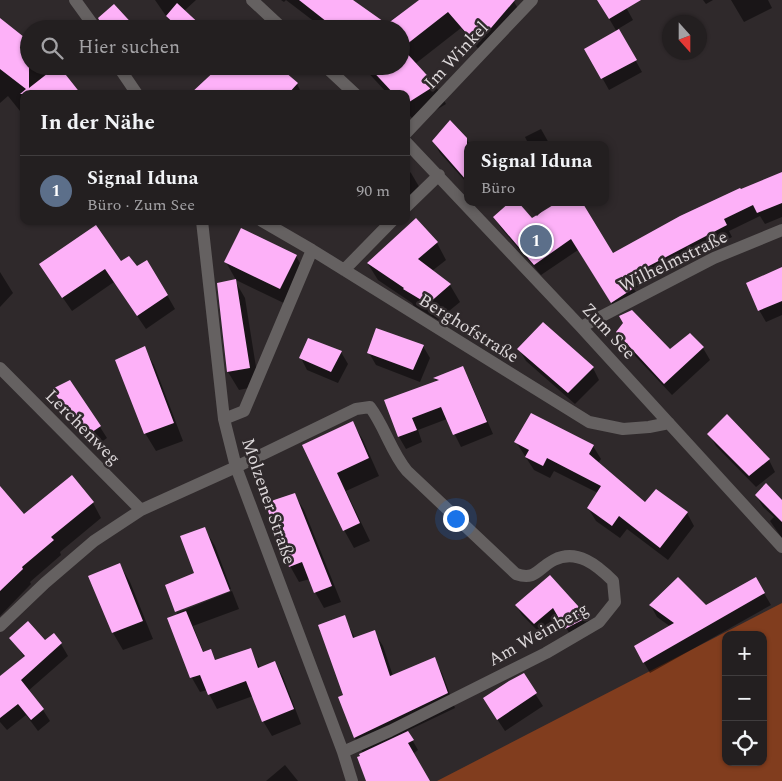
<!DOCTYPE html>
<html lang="de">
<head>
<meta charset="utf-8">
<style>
  body { margin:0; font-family:Spectral,serif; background:#2b2729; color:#f1f3f6 }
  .controls { position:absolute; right:15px; bottom:15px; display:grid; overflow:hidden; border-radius:10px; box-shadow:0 1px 4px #0004 }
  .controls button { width:45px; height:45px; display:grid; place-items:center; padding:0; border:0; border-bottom:1px solid #403d3e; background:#231f20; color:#f1f3f6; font:25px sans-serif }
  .compass { position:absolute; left:662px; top:15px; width:45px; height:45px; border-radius:50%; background:#231f20; box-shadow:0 1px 4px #0004; rotate:159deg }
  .you { position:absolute; left:455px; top:518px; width:18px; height:18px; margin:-12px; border:4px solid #fff; border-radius:50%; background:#1a73e8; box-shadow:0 0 0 8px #1a73e833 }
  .badge { display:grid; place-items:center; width:32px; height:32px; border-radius:50%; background:#db2777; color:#fff; font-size:16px; font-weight:700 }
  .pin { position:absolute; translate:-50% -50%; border:2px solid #fff; box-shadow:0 1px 5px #0006 }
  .popup { position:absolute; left:464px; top:141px; width:145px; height:65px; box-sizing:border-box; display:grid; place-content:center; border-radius:10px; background:#231f20; filter:drop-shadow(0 1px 4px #0005); font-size:16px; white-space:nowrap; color:#a3a2a5 }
  .popup b { font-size:19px; color:#f1f3f6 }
  .popup::after { content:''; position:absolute; left:50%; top:100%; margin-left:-10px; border:10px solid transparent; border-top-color:#231f20 }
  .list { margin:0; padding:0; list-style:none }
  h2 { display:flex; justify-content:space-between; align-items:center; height:65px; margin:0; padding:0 20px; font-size:21px }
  h2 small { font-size:16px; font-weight:400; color:#a3a2a5 }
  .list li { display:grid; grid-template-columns:32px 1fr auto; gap:15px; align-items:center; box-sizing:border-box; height:70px; padding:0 20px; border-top:1px solid #403d3e }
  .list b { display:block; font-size:19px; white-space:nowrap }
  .list p { margin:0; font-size:16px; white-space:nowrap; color:#a3a2a5 }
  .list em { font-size:16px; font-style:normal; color:#a3a2a5 }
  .icon { flex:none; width:28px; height:28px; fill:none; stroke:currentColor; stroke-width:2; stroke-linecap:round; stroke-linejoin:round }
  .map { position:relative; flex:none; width:782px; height:781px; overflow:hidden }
  .search { position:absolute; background:#231f20; box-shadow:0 1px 4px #0004; left:20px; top:20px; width:390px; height:55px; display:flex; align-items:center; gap:12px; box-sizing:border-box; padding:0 18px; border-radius:28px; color:#a3a2a5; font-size:19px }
  .panel { position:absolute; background:#231f20; box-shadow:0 1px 4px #0004; left:20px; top:90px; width:390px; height:135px; border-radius:10px }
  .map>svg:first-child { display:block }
  .green { fill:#813d1e; fill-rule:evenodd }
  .shadow { fill:#0007 }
  .building { fill:#fdb1f8 }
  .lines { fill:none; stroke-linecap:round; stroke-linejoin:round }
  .minor { stroke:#656161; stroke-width:12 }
  .labels { text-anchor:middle; stroke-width:5; stroke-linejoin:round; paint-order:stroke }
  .street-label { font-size:18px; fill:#dbd6d8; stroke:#2f292b }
</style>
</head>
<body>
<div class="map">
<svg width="782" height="781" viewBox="0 0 782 781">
  <rect width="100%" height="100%" fill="#2f292b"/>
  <!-- green -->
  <path class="green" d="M782,603V781H437ZM726,635H763V762H726Z"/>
  <!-- shadow -->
  <path class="shadow" d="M155,0H196L184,11L203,29H175Z
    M281,0H351L386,24L420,0H513L520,12L481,52L461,28L415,64L435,85L446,104L416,122L406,112V94H388L362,66H401V29H324L286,0L284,2Z
    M598,0H622L633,20L618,29L642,72L609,90L586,49L617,32Z
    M703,0H713L706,4Z
    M731,0H768L772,8L744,22Z
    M0,20L29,66H46L56,77L24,94V116L8,96L0,103Z
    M224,22L233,29H218Z
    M205,66H209L242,94H235L207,70Z
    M213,66H276L297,84L302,94H246Z
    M450,122L471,145H467V183L440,153L433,141Z
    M541,129L550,145H529L525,137Z
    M406,168L411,173L421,190L406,206Z
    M782,173V217L765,224L760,216L729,231L732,237L634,289L640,299L618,313L578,250L541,275L501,228L494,217L532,220L612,254L740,191Z
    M416,220L437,243L446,260L432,271L450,285L460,302L438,320L414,306L412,303L378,280L368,264Z
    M296,256L306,274L290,306L236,280L226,262Z
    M120,263L136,268L167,295L175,309L146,329L114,282L72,311L49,278Z
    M0,272L13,293L0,307Z
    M782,275V315L766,322L759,310Z
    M235,281L245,298L259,386L239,390L228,372L218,284Z
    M617,332L670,351L689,334L703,348L710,360L672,395L624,344Z
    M309,339L341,352L348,364L338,383L307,370L301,358Z
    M423,346L430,358L420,382L376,365L369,353Z
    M144,348L154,365L183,441L156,451L145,433L116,360Z
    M519,349L593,368L599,380L575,404L526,361Z
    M462,367L469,379L493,434L461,447L447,419L418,430L422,442L406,449L399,437L386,401L437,382L434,378Z
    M60,401L100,427L107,438L93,448Z
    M352,422L363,440L379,476L346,491L370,541L354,548L344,530L304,446Z
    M709,434L769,460L775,472L756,487L716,446Z
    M516,442L593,446L601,459L598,463L646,503L687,513L694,526L668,560L627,529L620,538L596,521L588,508L598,493L554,471L550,478L534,470Z
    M0,488L23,516L93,503L101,518L60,552L61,555L30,582L31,584L0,616Z
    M294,494L304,510L341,602L324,608L315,592L310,579L299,582L290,566Z
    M756,495L782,502V538L770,521L774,517L763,507Z
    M204,528L215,546L231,589L177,610V612L166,586L196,574Z
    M120,565L130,582L153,639L123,650L113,633L90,577Z
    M550,577L587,617L593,627L572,638L560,617L541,634L522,615L516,605Z
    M755,578L771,605L650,673L635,647L671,627L657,617L651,606L706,607Z
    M232,591L239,609L193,626L204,653L210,651L216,661L250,649L260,668L275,663L283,677L301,724L272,736L263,721L253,696L217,709L207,690L200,692L192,678L177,613Z
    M344,617L355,638L374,632L383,646L393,676L434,659L442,673L455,708L407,731L418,750L413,754L429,781H368L363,753L355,738L340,698L344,696Z
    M11,638L61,644L68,656L28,691L43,710L50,721L38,731L26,715L7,730L0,722V677L25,658Z
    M523,675L543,706L505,731L491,710Z
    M285,765L298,781H266Z"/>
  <!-- building -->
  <path class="building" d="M299,0H353L387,24L419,0H515L491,28L474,42L448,12L402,48L436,85L406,104V94H394L368,66H401V29H336Z
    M597,0H641L609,19Z
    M177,3L205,29H180L166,16Z
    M114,4L137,29H104L98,18Z
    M0,18L29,41V88L52,70L56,75L62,70L81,94H20L26,89L0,69Z
    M619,29L637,60L601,79L584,49Z
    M220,66H278L298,83L288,94H190Z
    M450,120L467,138V181L432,141Z
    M782,172V203L757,213L753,205L724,219L727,225L628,277L634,288L611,303L571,239L534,265L493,217L510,202H518L532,218L558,202H582L613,253L680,216L740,188L741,189Z
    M416,218L438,242L418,259L451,284L428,304L403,289L404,288L367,263Z
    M96,225L121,261L129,256L137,266L147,260L168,295L137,316L105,269L62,298L39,264Z
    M241,228L297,255L280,289L224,262Z
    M782,267V301L758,311L746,283Z
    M236,279L250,368L227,372L217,283Z
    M632,310L670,349L690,333L704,347L664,384L616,332L623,323L619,316Z
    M543,322L594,367L568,393L517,349Z
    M376,328L424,345L413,370L367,353Z
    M308,338L342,351L331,372L299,358Z
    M145,346L174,423L144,434L115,360Z
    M463,366L487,422L453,435L441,407L412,418L417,430L398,437L384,400L439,380L433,378Z
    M70,380L101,426L85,437L52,389Z
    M531,413L594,445L589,454L645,502L656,489L688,512L660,548L619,516L612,526L587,508L601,486L547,458L543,466L525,457L529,450L514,442Z
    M727,414L770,459L749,476L707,434Z
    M353,421L369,458L337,473L360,523L343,531L302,445Z
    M72,475L94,502L51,537L54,540L22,567L23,569L0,591V486L24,514Z
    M766,483L782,500V522L755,495Z
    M295,493L332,586L314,593L302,562L289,567L265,503Z
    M205,527L230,591L175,612L165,585L194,573L180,536Z
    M120,563L143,621L112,633L88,576Z
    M550,575L588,617L565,629L553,608L534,624L515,605Z
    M678,577L706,605L756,577L765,593L643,663L634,646L674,623L649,605Z
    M186,611L203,652L211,649L215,660L251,648L258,668L275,661L294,709L262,722L246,681L208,695L200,675L190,678L167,618Z
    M345,615L353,638L375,630L390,676L435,657L448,693L354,738L338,697L343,695L318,625Z
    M28,621L45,640L54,633L62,643L21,680L44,709L31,720L18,704L0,718V676L25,656L9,638Z
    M524,673L537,693L497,720L483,698L509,681Z
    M408,731L414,740L408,743L430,781H366L357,757L360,756L359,754Z"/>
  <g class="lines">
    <!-- minor -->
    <path class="minor" d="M75,0L96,29
      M252,0L283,29
      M118,66L137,94
      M325,66L355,94
      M406,133L532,0
      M406,142L581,327L782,547
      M406,207L439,175
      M202,221L224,419L236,467L343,752L352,781
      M262,221L312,250L589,422L623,429L649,427L669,423
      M344,270L392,221
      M581,327L714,258L782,230
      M0,368L141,510
      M224,419L244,411L312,250
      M0,626L45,583L94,541L141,510L236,467L356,409L370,407C385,427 391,452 407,471L516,574C536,581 538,568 554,560C577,548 598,566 613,581L615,602L599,622L546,653L390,731L343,752"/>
  </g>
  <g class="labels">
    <!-- street labels -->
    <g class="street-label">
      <text transform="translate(456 55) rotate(-47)" y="6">Im Winkel</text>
      <text transform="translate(673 261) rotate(-26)" y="6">Wilhelmstraße</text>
      <text transform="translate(469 328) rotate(32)" y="6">Berghofstraße</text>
      <text transform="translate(609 331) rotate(47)" y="6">Zum See</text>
      <text transform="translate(83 427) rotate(45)" y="6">Lerchenweg</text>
      <text transform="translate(269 501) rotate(71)" y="6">Molzener Straße</text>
      <text transform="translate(538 634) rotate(-29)" y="6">Am Weinberg</text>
    </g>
  </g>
</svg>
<div class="controls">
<button>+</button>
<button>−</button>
<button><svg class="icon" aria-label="locate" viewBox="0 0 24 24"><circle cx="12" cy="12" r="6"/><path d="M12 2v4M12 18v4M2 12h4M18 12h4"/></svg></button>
</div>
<svg class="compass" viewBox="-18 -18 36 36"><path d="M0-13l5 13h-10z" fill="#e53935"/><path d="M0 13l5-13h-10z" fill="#a3a2a5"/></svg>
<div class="you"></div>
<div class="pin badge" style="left:536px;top:241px;background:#5c6f8a">1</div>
<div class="popup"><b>Signal Iduna</b>Büro</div>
<div class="search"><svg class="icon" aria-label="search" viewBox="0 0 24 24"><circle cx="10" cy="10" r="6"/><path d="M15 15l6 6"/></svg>Hier suchen</div>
<section class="panel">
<h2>In der Nähe<small></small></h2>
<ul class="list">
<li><span class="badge" style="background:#5c6f8a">1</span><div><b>Signal Iduna</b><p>Büro · Zum See</p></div><em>90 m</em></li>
</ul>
</section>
</div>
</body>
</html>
